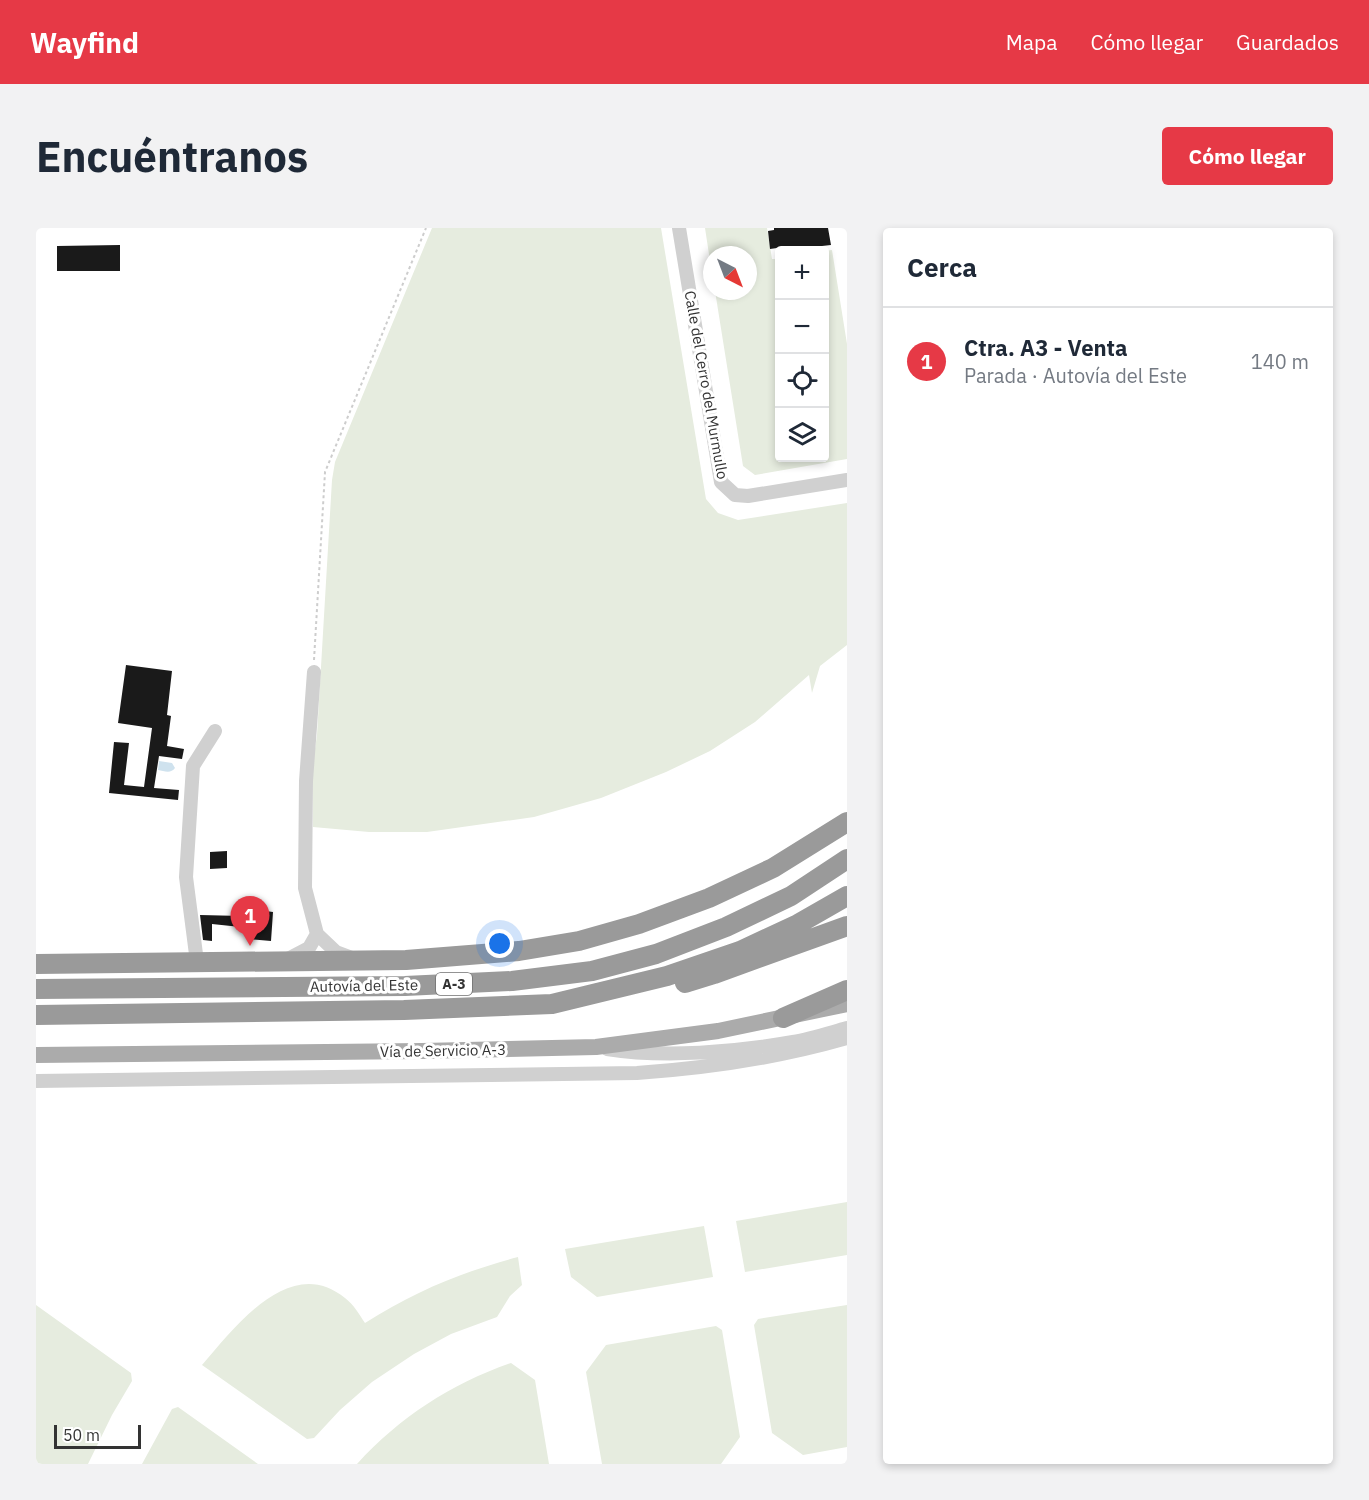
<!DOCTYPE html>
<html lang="es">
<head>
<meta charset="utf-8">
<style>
  body { margin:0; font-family:"IBM Plex Sans",sans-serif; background:#f2f2f3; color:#1f2937 }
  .controls { position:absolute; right:18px; top:18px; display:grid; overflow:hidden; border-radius:6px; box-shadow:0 3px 9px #0003 }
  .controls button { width:54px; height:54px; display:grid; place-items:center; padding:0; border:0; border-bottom:2px solid #e0e1e3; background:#fff; color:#1f2937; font:30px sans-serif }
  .compass { position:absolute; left:667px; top:18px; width:54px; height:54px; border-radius:50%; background:#fff; box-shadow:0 3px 9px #0003; rotate:138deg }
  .scale { position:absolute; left:18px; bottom:15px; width:87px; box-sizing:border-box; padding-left:6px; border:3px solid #333; border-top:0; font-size:16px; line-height:21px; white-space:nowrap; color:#333; -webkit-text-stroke:4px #fff; paint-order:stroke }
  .you { position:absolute; left:464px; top:716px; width:21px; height:21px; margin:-15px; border:4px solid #fff; border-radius:50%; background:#1a73e8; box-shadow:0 0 0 9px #1a73e833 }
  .badge { display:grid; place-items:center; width:39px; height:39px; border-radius:50%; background:#e63946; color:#fff; font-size:20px; font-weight:700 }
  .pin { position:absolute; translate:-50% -50px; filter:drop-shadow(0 2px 3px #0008) }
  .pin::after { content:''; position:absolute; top:32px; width:21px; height:18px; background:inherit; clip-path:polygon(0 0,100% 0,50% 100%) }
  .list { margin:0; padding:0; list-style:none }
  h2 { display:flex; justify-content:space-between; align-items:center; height:78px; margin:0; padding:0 24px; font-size:26px }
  h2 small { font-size:20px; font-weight:400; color:#747a83 }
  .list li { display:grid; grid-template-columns:39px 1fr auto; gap:18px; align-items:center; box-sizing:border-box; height:108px; padding:0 24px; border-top:2px solid #e0e1e3 }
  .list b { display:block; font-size:22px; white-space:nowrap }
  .list p { margin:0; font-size:20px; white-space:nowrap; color:#747a83 }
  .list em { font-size:20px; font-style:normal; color:#747a83 }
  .icon { flex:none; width:33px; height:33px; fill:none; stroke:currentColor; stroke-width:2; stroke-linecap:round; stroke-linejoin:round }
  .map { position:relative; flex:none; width:811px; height:1236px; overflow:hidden; border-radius:6px }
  header { display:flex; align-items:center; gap:36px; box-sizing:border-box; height:84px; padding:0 30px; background:#e63946; color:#fff }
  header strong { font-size:28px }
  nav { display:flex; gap:33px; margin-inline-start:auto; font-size:21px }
  .intro { display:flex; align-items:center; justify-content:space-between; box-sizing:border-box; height:144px; padding:0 36px }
  h1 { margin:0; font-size:42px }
  .button { padding:15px 27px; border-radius:6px; background:#e63946; color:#fff; font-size:21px; font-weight:700 }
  main { display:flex; gap:36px; padding:0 36px }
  aside { flex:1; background:#fff; border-radius:6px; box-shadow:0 3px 9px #0003 }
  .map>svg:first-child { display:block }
  .green { fill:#e6ecdf }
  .water { fill:#cfe2ee }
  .building { fill:#1a1a1a }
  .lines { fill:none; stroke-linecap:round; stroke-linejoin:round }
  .path { stroke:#cdcdcd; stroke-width:2; stroke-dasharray:3 3; stroke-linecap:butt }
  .minor { stroke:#d0d0d0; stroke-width:14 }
  .major { stroke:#ababab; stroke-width:16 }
  .highway { stroke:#9a9a9a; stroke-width:20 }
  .labels { text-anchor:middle; stroke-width:6; stroke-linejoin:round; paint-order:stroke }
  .shield { fill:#fff; stroke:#707070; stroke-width:1.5 }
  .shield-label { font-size:14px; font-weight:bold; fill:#333 }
  .street-label { font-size:15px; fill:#333; stroke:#fff }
</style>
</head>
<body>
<header>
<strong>Wayfind</strong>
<nav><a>Mapa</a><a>Cómo llegar</a><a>Guardados</a></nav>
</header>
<div class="intro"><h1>Encuéntranos</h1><a class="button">Cómo llegar</a></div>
<main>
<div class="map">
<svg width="811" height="1236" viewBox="0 0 811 1236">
  <rect width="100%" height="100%" fill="#fff"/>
  <!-- green -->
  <path class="green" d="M396,0H625L670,271L682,285L702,292L811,275V417L784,438L776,465L773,447L719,494L674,523L630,544L565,570L498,589L391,604H333L277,599V535L281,507L296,252L299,234Z
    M669,0H731L736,31H743L744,230H788V23L796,22L811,116V231L719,247L707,238L679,63H712V27H676V46Z
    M811,974V1027L709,1044L700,993Z
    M668,998L677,1049L561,1069L535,1049L529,1021Z
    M482,1029L486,1057L474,1068L461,1089L415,1106L378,1126L336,1154L304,1182L278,1210L271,1211L166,1137C199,1099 254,1025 309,1070C318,1077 323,1086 329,1095C378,1064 425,1044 482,1029Z
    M0,1077L95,1145L96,1153L76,1187L52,1236H0Z
    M811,1077V1219L767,1227L736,1205L718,1097L722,1091Z
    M680,1098L686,1102L704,1209L685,1236H566L550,1144L570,1117Z
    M475,1135L499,1152L513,1236H321C364,1189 415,1156 475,1135Z
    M142,1179L222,1236H106L136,1181Z"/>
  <!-- water -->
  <path class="water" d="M123,533L136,535L139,540C135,546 128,543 122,542Z"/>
  <!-- building -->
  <path class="building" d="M738,0H792L795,17L786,18L787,22H742L741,20L734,21L732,3L738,2Z
    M84,17V43H21V18Z
    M90,437L136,443L131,487L135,488L131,518L148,521L146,531L123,528L118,560L143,562L142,572L73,565L78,514L93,515L88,557L108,559L116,500L82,495Z
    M191,623V640L174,641V624Z
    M207,676L229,677V683L237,684L235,713L213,711L214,700L176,696V713L167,712L164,687L206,688Z"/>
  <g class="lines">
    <!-- path -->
    <path class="path" d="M278,432L289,244L390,0"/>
    <!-- minor -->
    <path class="minor" d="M643,0L685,254L699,267L712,268L811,252
      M278,444L270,553L269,660L281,706L300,724L316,730
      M252,731L273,720L281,706
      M161,734L150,649L157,538L179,503
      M571,821C628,830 700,824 757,814C775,811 793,805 811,800
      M0,853L601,845C673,840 742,830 811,810"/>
    <!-- major -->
    <path class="major" d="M0,827L386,823L560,819L682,803L811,776"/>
    <!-- highway -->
    <path class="highway" d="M0,736L370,732L483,723L543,713L603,696L673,670L737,640L811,594
      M649,755L678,746L811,698
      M0,761L369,758L476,753L556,743L620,726L690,699L755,668L811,631
      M0,787L368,782L516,776L631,748L704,723L762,696L811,668
      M747,790L811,762"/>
  </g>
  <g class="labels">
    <!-- shield labels -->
    <rect class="shield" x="400" y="745" width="36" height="22" rx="4.5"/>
    <g class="shield-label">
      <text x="418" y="761">A-3</text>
    </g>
    <!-- street labels -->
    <g class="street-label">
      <text transform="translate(670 157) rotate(80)" y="5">Calle del Cerro del Murmullo</text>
      <text transform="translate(328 758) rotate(-1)" y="5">Autovía del Este</text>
      <text transform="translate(407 823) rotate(-1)" y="5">Vía de Servicio A-3</text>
    </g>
  </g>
</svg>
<div class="controls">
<button>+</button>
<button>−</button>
<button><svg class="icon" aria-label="locate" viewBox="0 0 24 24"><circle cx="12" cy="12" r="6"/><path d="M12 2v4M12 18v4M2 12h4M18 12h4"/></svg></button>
<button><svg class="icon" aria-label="layers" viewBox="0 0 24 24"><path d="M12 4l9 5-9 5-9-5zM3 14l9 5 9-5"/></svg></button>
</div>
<svg class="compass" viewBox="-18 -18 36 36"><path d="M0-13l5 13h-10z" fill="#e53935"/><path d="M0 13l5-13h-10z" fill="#747a83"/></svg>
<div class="scale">50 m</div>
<div class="you"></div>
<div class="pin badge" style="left:214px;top:718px">1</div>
</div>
<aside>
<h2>Cerca<small></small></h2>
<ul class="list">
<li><span class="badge">1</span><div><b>Ctra. A3 - Venta</b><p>Parada · Autovía del Este</p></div><em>140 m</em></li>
</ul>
</aside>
</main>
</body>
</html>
